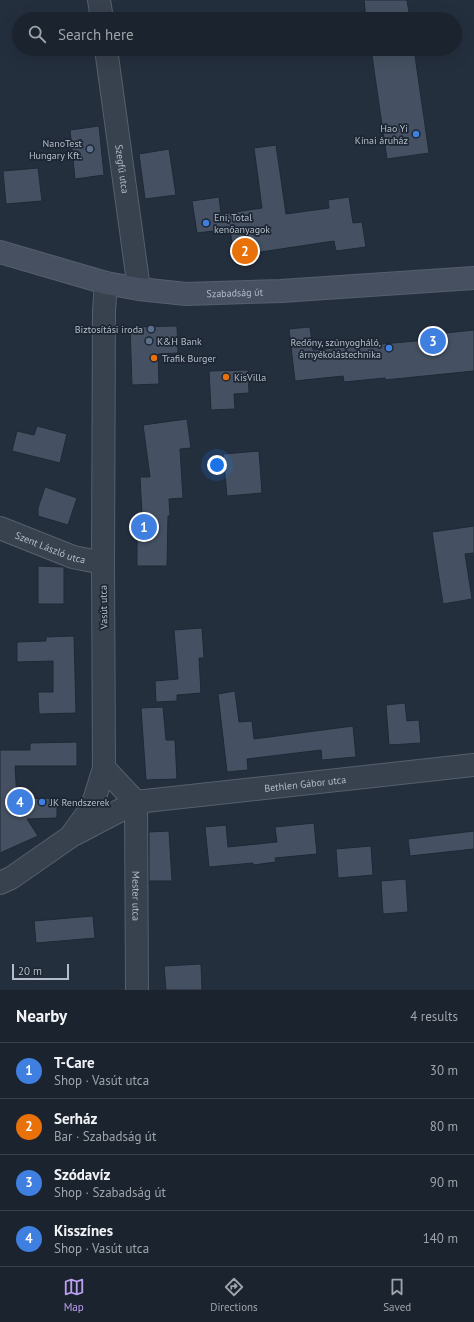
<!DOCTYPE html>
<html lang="en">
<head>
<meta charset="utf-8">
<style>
  body { margin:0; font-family:"PT Sans",sans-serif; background:#242b36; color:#f1f3f6 }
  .scale { position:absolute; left:12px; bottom:10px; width:57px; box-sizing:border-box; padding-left:4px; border:2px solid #b4bcc9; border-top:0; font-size:11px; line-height:14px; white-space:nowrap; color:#b4bcc9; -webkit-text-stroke:3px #1d2633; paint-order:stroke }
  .you { position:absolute; left:217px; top:465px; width:14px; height:14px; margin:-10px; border:3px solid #fff; border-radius:50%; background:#1a73e8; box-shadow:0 0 0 6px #1a73e833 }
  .badge { display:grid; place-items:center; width:26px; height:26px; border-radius:50%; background:#bca0f2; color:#fff; font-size:13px; font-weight:700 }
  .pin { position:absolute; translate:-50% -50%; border:2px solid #fff; box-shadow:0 1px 4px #0006 }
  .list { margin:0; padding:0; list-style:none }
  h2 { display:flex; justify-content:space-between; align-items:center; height:52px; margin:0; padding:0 16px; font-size:17px }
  h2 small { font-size:13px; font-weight:400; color:#a0a4aa }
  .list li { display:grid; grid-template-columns:26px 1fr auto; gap:12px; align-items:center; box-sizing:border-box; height:56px; padding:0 16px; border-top:1px solid #39404a }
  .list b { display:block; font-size:15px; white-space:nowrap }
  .list p { margin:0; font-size:13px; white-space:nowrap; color:#a0a4aa }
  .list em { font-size:13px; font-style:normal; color:#a0a4aa }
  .icon { flex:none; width:22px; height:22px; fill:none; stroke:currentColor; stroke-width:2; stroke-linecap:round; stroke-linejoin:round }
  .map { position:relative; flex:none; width:474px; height:990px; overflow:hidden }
  .search { position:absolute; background:#1b232e; box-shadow:0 4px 16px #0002; left:12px; right:12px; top:12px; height:44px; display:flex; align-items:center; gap:10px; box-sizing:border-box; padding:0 14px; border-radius:22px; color:#a0a4aa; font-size:15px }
  .sheet { height:276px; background:#1b232e }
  nav { display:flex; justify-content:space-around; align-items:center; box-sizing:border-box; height:56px; border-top:1px solid #39404a; background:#1b232e; font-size:11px; color:#a0a4aa }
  nav a { display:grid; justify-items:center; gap:2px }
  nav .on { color:#bca0f2 }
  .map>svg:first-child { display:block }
  .building { fill:#455162; stroke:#1f2835 }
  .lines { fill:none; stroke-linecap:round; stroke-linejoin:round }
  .minor-casing { stroke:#565f6c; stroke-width:24 }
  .secondary-casing { stroke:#565f6c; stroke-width:24 }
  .minor { stroke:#38414e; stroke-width:22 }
  .secondary { stroke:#465061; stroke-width:22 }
  .shop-dot { fill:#3f7fe0; stroke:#1d2633; stroke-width:1.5 }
  .service-dot { fill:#5c6f8a; stroke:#1d2633; stroke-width:1.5 }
  .food-dot { fill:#e8710a; stroke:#1d2633; stroke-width:1.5 }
  .labels { text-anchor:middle; stroke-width:3.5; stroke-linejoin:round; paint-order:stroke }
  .poi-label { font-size:10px; fill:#b4bcc9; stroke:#1d2633; text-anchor:start }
  .street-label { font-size:10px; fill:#b4bcc9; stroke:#1d2633 }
</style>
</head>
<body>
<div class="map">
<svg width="474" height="990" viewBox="0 0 474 990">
  <rect width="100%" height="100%" fill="#242f3e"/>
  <!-- building -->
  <path class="building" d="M364,0H407L410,19H366Z
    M371,49H414L429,153L387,159Z
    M99,126L104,175L75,179L70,130Z
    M276,145L286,214L329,208L328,200L349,197L353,223L362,222L366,247L336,251L334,241L234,256L230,229L197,233L192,201L219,197L221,214L262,208L254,148Z
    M169,149L176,195L145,199L139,154Z
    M38,168L42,201L6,204L3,171Z
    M177,326L178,353L158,354L159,384L132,385L130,327Z
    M310,327L313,350L427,340L426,335L474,330V371L385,380V378L344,382L343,376L295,381L289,329Z
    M248,370L249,393L234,394L235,409L211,410L209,371Z
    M187,419L191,448L180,449L183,498L169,499L170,516H168L167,566H137V533H143L140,477H150L143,425Z
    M37,426L67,434L60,463L12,451L17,431L34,435Z
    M259,451L262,493L227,496L223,454Z
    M45,487L77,498L68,525L38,516V508Z
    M474,526V553L465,554L472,599L443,604L432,532Z
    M38,566L64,567V604H38Z
    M202,628L204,658H199L201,693L177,695V701L156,702L155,681L178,679L174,630Z
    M74,636L76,713L39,714L38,692H53V661L17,662V642L46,641V637Z
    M235,691L239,722L252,721L254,739L353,726L356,757L322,760L321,750L247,759L248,770L227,772L218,694Z
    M405,703L407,721L419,720L421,743L389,745L386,705Z
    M163,707L166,740H175L177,779L146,780L141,708Z
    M77,742V766H15L17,799L57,798V818L27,819L38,836L0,853V750H30V743Z
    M314,823L317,854L275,858L276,862L253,865V863L209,867L205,827L226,825L228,847L277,842L275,827Z
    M169,831L172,881H149V832Z
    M474,831V849L410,856L408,839Z
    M371,846L373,875L338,878L336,849Z
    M406,879L408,912L383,914L381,881Z
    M93,916L95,938L36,943L34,921Z
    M201,964L202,990H166L164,966Z"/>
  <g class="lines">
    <defs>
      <g id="minor">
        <path d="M99,0L102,19"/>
        <path id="s1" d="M106,49L139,289"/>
        <path id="s2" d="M0,528L73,557L103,563"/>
        <path d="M104,768L136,802"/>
        <path id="s3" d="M136,802L137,990"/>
        <path id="s4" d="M75,834L136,802L474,765"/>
        <path d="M0,883L11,878L70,837L92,807L104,768L103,563L104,311L106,283"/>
      </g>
      <g id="secondary">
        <path id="s5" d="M0,252L106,283L139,289L186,294L281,291L474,278"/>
      </g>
    </defs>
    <!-- minor casing -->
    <use href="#minor" class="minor-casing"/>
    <!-- secondary casing -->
    <use href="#secondary" class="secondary-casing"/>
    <!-- minor -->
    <use href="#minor" class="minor"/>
    <!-- secondary -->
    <use href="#secondary" class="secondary"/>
  </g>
  <!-- markers -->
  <g class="shop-dot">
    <circle cx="416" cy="134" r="4"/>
    <circle cx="206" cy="223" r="4"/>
    <circle cx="389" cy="348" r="4"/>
    <circle cx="42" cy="802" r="4"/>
  </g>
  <g class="service-dot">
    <circle cx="90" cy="149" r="4"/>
    <circle cx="151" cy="329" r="4"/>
    <circle cx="149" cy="341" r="4"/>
  </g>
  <g class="food-dot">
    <circle cx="154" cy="358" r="4"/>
    <circle cx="226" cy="377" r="4"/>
  </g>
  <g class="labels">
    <!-- poi labels -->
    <g class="poi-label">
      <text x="408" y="132" text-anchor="end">Hao Yi<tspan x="408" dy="12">Kínai áruház</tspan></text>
      <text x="82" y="147" text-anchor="end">NanoTest<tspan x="82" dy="12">Hungary Kft.</tspan></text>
      <text x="214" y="221">Eni, Total<tspan x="214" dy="12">kenőanyagok</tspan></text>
      <text x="143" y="333" text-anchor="end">Biztosítási iroda</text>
      <text x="157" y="345">K&amp;H Bank</text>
      <text x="381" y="346" text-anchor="end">Redőny, szúnyogháló,<tspan x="381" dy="12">árnyékolástechnika</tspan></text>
      <text x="162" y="362">Trafik Burger</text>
      <text x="234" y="381">KisVilla</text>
      <text x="50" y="806">JK Rendszerek</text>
    </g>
    <!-- street labels -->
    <g class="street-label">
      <text dy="4" stroke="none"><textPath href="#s1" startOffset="121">Szegfű utca</textPath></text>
      <text dy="4" stroke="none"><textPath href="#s5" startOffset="240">Szabadság út</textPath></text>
      <text dy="4" stroke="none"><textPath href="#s2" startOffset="54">Szent László utca</textPath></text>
      <text transform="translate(103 607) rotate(-91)" y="4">Vasút utca</text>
      <text dy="4" stroke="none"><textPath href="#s4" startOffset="239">Bethlen Gábor utca</textPath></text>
      <text dy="4" stroke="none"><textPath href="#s3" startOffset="94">Mester utca</textPath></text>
    </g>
  </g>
</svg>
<div class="scale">20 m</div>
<div class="you"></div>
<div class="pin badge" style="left:144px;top:527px;background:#3f7fe0">1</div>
<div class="pin badge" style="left:245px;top:251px;background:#e8710a">2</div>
<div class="pin badge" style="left:433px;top:341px;background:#3f7fe0">3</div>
<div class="pin badge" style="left:20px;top:802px;background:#3f7fe0">4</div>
<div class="search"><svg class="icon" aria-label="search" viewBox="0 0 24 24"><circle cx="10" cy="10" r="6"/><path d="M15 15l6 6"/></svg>Search here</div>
</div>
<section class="sheet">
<h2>Nearby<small>4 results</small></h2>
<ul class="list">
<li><span class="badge" style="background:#3f7fe0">1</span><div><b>T-Care</b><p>Shop · Vasút utca</p></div><em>30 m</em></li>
<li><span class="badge" style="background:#e8710a">2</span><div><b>Serház</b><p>Bar · Szabadság út</p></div><em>80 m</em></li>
<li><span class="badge" style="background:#3f7fe0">3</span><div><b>Szódavíz</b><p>Shop · Szabadság út</p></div><em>90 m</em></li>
<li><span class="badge" style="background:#3f7fe0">4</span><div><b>Kisszínes</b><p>Shop · Vasút utca</p></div><em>140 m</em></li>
</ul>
</section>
<nav>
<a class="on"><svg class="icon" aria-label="map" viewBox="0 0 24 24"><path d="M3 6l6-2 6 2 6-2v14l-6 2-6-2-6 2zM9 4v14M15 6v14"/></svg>Map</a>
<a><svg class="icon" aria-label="directions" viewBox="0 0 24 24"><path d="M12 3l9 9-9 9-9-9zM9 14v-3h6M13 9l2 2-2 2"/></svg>Directions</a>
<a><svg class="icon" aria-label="saved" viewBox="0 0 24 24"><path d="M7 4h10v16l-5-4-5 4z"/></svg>Saved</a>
</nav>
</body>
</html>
